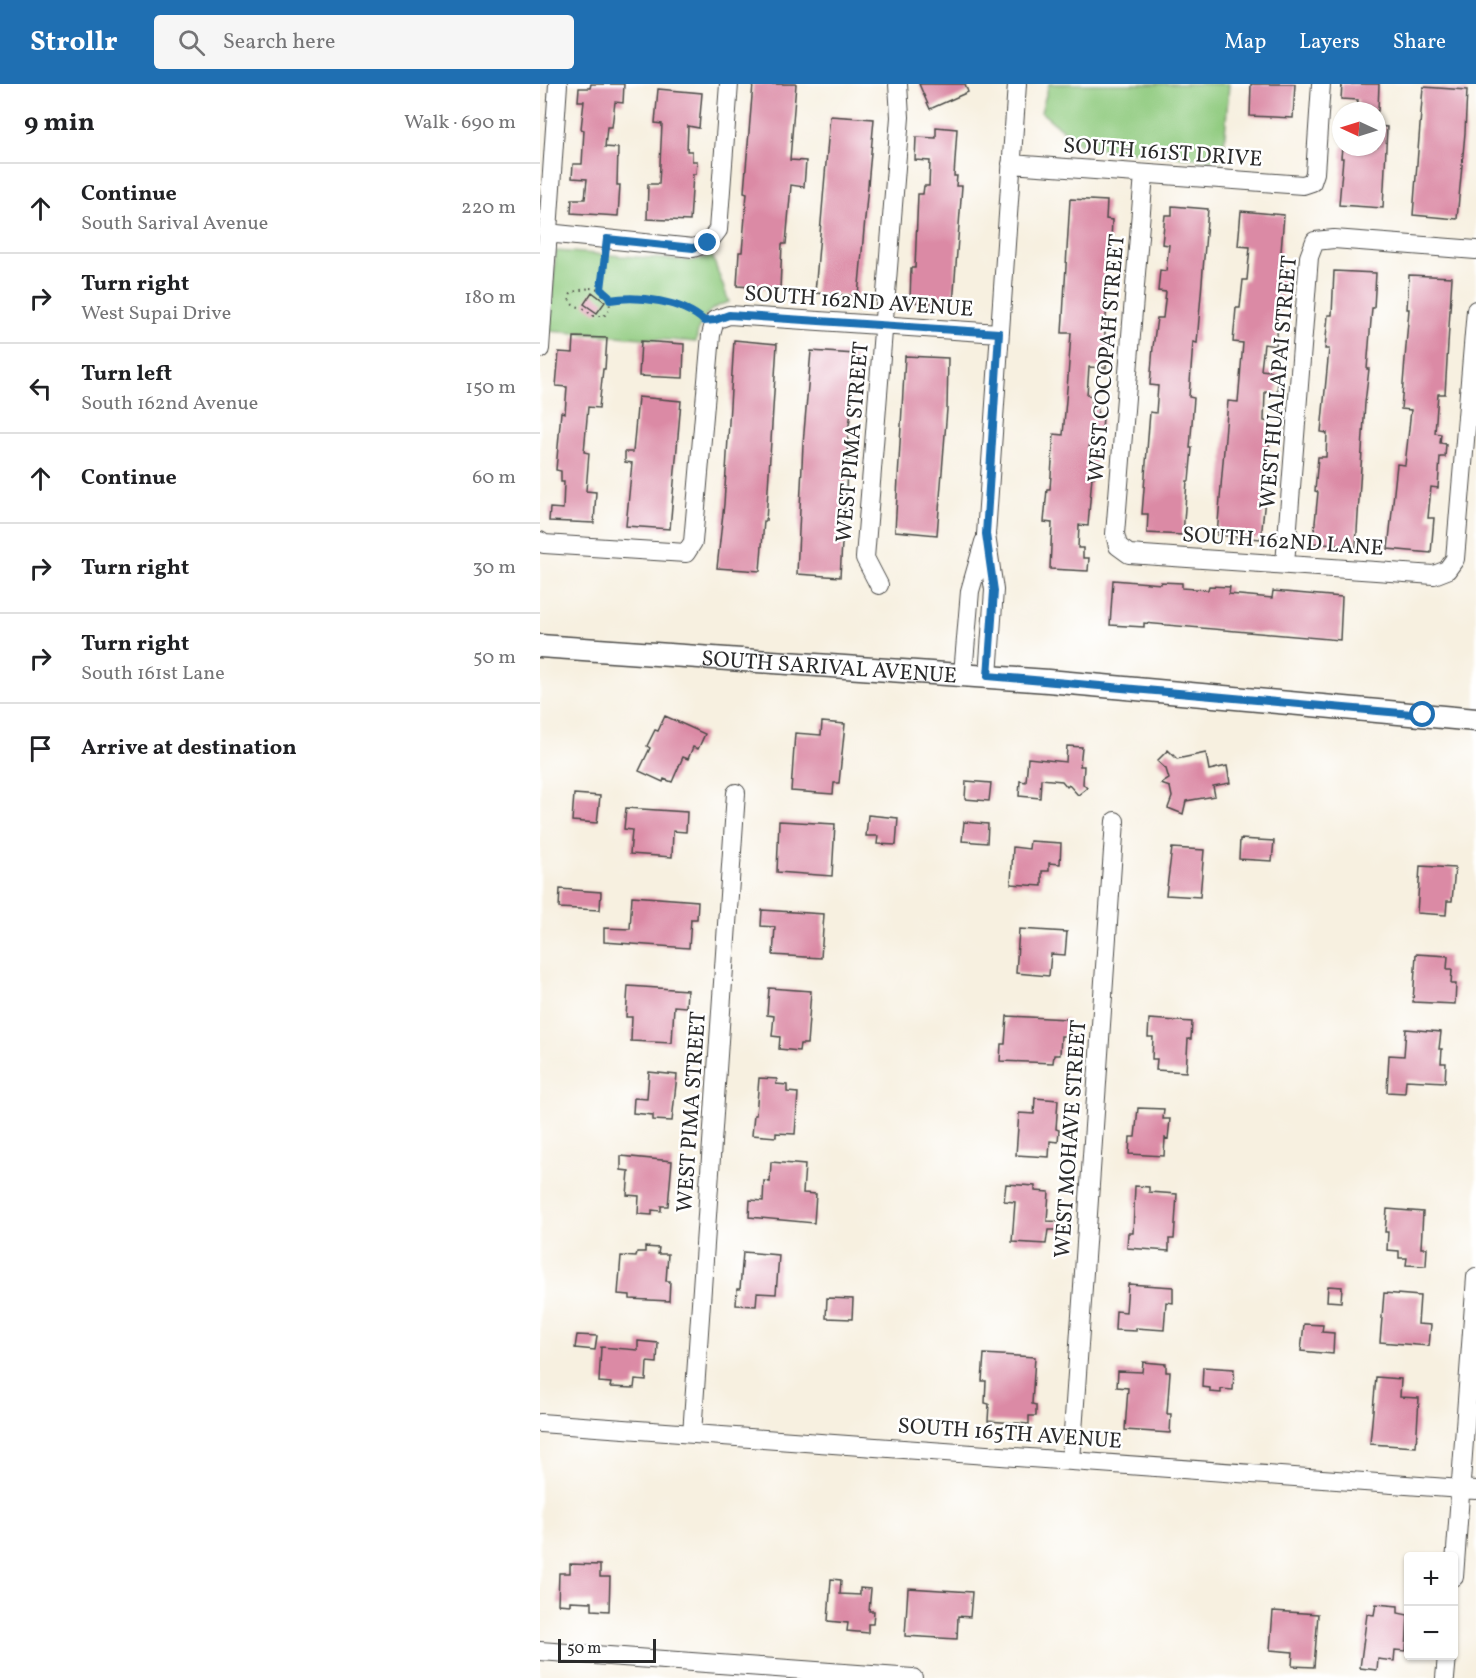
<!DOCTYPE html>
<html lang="en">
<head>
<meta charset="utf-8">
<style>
  body { margin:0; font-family:Vollkorn,serif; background:#f6f6f6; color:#202124 }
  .controls { position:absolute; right:18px; bottom:18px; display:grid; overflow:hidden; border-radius:6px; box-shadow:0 2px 4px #0004 }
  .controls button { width:54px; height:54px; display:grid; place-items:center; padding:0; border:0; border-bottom:2px solid #e0e0e0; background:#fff; color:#202124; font:30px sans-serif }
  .compass { position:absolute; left:792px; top:18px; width:54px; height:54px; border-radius:50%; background:#fff; box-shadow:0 2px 4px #0004; rotate:274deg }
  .scale { position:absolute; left:18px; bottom:15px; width:98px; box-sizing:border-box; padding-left:6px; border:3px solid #2b2b2b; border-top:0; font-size:16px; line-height:21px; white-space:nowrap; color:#2b2b2b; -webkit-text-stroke:4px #fff; paint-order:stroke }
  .stop { position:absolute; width:18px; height:18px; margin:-14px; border:4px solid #1f6fb2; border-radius:50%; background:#fff }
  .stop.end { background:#1f6fb2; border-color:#fff; box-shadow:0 2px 6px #0008 }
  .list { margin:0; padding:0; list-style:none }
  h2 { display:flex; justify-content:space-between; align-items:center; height:78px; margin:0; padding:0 24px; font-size:26px }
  h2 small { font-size:20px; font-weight:400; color:#757577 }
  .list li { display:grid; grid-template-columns:39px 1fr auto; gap:18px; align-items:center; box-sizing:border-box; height:90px; padding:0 24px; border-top:2px solid #e0e0e0 }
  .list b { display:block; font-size:22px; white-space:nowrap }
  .list p { margin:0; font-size:20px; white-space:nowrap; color:#757577 }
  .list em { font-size:20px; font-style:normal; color:#757577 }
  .icon { flex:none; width:33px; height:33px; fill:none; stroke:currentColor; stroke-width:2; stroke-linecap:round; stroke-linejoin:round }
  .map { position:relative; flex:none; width:936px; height:1594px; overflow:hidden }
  header { display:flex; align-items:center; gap:36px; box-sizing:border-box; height:84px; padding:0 30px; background:#1f6fb2; color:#fff }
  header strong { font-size:28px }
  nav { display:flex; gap:33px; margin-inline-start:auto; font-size:21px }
  .search { width:420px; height:54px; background:#f6f6f6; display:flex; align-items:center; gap:15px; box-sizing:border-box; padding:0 21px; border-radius:6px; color:#757577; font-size:22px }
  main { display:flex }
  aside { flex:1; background:#fff }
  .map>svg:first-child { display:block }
  .green { fill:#90cb7f; stroke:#5e7b55; stroke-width:1.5 }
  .building { fill:#db8aa5 }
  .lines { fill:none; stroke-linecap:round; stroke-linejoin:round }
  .minor-casing { stroke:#4a4946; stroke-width:20 }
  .major-casing { stroke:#4a4946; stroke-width:25 }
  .path { stroke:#4a4946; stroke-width:2; stroke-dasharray:1.5 4.5; stroke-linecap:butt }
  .minor { stroke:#fff; stroke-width:18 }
  .major { stroke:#fff; stroke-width:22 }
  .route { stroke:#1f6fb2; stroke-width:8 }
  .labels { text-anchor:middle; stroke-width:5; stroke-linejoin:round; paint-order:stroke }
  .street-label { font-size:22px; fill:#2b2b2b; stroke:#fff }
</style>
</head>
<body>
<header>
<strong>Strollr</strong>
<div class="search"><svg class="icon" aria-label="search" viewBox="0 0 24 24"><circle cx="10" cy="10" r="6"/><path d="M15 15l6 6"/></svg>Search here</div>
<nav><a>Map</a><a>Layers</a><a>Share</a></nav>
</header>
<main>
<aside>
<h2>9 min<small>Walk · 690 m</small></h2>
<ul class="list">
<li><svg class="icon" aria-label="ahead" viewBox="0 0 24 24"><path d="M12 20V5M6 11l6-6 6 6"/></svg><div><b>Continue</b><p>South Sarival Avenue</p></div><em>220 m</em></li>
<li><svg class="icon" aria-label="right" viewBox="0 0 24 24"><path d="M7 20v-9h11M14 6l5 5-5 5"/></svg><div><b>Turn right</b><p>West Supai Drive</p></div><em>180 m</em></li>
<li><svg class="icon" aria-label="left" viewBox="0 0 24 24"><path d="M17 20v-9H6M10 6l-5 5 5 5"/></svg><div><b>Turn left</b><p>South 162nd Avenue</p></div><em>150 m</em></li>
<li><svg class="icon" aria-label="ahead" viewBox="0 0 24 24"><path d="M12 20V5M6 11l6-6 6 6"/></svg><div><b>Continue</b></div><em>60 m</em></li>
<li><svg class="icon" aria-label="right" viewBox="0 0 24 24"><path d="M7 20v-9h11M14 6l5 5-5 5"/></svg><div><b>Turn right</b></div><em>30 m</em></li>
<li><svg class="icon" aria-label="right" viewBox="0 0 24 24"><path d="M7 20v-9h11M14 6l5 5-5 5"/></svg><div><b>Turn right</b><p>South 161st Lane</p></div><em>50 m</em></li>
<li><svg class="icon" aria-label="arrive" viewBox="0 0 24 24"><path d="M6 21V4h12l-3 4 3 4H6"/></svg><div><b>Arrive at destination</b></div></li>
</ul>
</aside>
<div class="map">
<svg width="936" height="1594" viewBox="0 0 936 1594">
  <rect width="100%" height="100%" fill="#fff"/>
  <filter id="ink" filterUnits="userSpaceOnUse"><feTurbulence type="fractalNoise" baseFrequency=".0167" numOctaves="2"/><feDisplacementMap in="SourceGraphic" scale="12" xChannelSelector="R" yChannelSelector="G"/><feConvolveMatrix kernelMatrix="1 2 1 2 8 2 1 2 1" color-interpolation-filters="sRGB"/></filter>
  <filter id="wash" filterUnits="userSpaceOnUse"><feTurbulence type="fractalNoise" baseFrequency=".008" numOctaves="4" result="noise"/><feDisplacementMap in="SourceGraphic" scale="24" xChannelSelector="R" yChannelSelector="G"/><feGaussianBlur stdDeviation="1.35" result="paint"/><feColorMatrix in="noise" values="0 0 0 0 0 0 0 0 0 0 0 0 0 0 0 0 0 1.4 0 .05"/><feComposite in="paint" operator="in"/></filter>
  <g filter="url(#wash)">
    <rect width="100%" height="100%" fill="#f7f0e0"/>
    <!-- green -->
    <path class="green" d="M509,0H689L683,77L543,63L501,28Z
      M16,167L152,177L172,172L189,218C168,223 158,237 156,258L9,247Z"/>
    <g id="blocks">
      <!-- building -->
      <path class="building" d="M51,0H84L83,19L75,18L72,43H67L65,63L78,64L77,101H80L78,132L31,129L32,115H45L47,95L32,94L33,80H42L44,46L41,45L44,17H38L39,4H50Z
        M213,0H256L250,76L266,77L264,103L251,101L246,160H242L240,205L197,202L199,168H202L207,109L204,108Z
        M379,0H425L428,8L390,25Z
        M711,0H755L753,34L710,32Z
        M802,0H839L838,27H817L818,16L801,15Z
        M883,3L927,6L925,49L917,135L873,131Z
        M118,5L162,9L159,44L148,42L147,67H152V77H157L156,90H153L150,137L107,135L108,100H119L122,40L115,39Z
        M290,32L334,35L318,212L275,209Z
        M837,42L847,43L843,124L799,121L803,74H801L802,63H837Z
        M396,43L417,45L414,92H417L416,102H422L413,220L370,218L371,184H375L378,110H383L384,102H389L390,77L375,76L376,53L396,54Z
        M530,115L567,117L566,135L572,136L571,156H569L567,181L569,182L566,218H567L564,263H568L566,284L549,283L547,311L552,312V323L558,324L557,333H563L562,347L550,346L549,371L555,372L554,393L552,392L548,442L539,441L538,464H543V474H549L548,487L510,485L512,439L504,438L507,405H510L514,350L523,351L528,293L531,249H522Z
        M632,122L668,125L657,259L653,258L649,313L654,314L650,364H652L649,397H647L643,451L607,449L608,430H602L610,328L616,329L618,302L610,301L613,263L617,234H623L626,208L618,207L620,186L626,187L629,161L622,160L625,131H632Z
        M701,127L744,131L740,180H742L741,189H743L736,262L724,260L721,286L739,288L737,309L725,308L724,337L729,338V373L721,455L677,451L688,317L698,318L703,259L693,258L696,224H700L703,196H707L710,163L698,162Z
        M794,187L836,189L834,224H832L827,285H829L825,319L816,463L773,459L778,408L775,407L778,373H786L787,349L781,348L789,265H785L788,231H792Z
        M869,191L912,193L905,310H898L895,349L901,350L900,359L906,360L905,373H900L898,404L891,403L888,434H894L891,469L848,465L857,380L865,381L871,326L861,325L869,225H867Z
        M52,208L65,218L57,229L44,220Z
        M34,253L67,254L65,285H63L59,324L48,323L44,368L49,369L46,407L56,408L54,439L9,437L10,424L23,425L24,398H21V387L16,386L21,328L25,329L27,303L16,302L19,268L33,269Z
        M194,256L237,260L226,437H224L220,487L177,484L184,420Z
        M101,257L144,260L143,294L99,292Z
        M271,267L315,270L312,324L308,346L306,410L300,459H302L300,493L257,490L263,360Z
        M365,272L408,274L407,325L397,451L355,447Z
        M98,313L141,317L130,445L86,442L92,379L85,378V368H93Z
        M573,496L621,500V498L642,499V504L668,506L669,502L690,503L689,510L732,514L733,507L802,513L800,556L604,539V543L570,541Z
        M125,632L165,650L158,665L153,663L148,675L143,673L132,698L124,695L123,698L99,687L110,664L107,662L115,646L118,647Z
        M282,638L305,640L299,699H294L293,710L251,707L255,649L281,651Z
        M527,662L542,663L540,682H544L543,700L547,704L538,711L529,701L527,703L522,697L501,695L500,714L479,712L480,697L486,698L488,674L526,678Z
        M628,666L637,675L666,669L669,686L687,682L690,699L673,702L675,712L646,717L643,730L628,724L632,713L630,703L621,700L629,695L626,685L617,677Z
        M426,697L451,699L449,717L425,715Z
        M34,710L60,712L57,739L32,737Z
        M86,724L147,728L146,748L133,747L132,773L90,770L92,746L84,745Z
        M328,731L358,734L356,761L337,760L338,752H326Z
        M239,737L295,740L292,792L237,788Z
        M424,738L448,740L447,759L422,757Z
        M700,755L734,757L732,777L699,775Z
        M490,757L521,759L520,780L509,779V787H502V802L471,800L473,763L489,765Z
        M632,764L664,766L660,813L626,811Z
        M880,782L915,784L912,817H907L906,831L877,829Z
        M20,805L61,808L60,826L19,824Z
        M92,812L158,817L157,835H151L149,864L64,858V844L90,845Z
        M222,826L284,830L281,874L233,871L235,843L221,842Z
        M479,845L527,848L525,871L511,870L509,892L476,889Z
        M876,870L908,872L907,885H912L911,900H916L915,920L873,918Z
        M88,902L147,906L146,923L134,922L132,959L91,957L92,933H86Z
        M229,904L271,907L267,960H260L259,967L239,965L240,953L232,952L234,932L227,931Z
        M467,932L527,935V952H521L520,971H514L513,979L460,977L461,960H465Z
        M609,935L652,938L651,955H648L646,988L616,986L617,975H612L613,953H608Z
        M866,945L901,948L899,965H902L901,979H906L905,998L866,996L865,1009L847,1008L849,971L864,972Z
        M109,988L137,991L132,1037L113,1036V1031L93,1029L94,1014L107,1015Z
        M219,994L237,995L236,1000L247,1001V1008L258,1009L255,1050L236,1049V1053L212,1051L214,1031H216Z
        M495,1014L518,1016L516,1045L519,1046L518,1058L510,1057L509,1073L476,1071L479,1029L494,1030Z
        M598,1024L624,1025L623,1035H630L628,1055L625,1054L624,1072L589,1070L590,1053H595Z
        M81,1072L132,1077L128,1122H121V1127L112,1126V1131L98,1130L99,1112L87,1111L89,1087L81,1086Z
        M231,1078L265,1081L263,1109L276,1110L274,1139L209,1133L210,1116L223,1117L224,1097L230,1098Z
        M466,1100L495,1102V1107L509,1108L507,1137L528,1138V1146H508L506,1160L472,1158L475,1118L464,1117Z
        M595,1102L609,1103V1108L637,1110L634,1155H629V1167L587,1164L588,1149H593Z
        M847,1125L883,1128L881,1164H887L886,1182L866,1181L867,1174H859V1167L847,1166L848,1148H845Z
        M105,1163L119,1164L118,1170H128L126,1197H130L129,1217L90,1215V1211L78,1210L81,1172L96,1173L97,1168H105Z
        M203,1168L239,1171L236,1210L217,1209L216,1222L196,1221L197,1205H200Z
        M588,1200L633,1203V1219L626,1218L624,1246L596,1244V1247L575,1246L576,1227L586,1228Z
        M788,1202L802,1203L801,1218L787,1217Z
        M844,1209L880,1212L878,1240L891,1241L889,1262L840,1258Z
        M287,1214L313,1215L312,1235L286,1234Z
        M764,1240L783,1241L782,1248L794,1249L793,1270L761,1267Z
        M37,1251L57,1252L55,1266L35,1264Z
        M98,1257L118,1259L117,1279L107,1278L106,1297L95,1296L94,1304L70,1303L71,1299L59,1298L61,1263L98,1266Z
        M444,1270L495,1273L492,1320L496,1321V1332H489V1340L448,1337L449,1320L445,1319L446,1297H442Z
        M603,1278L626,1280V1288H630L627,1330H631L630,1349L585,1346L588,1304L577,1303L578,1287L602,1288Z
        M663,1283L694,1285L693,1306L681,1305V1309L670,1308V1304L662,1303Z
        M836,1293L861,1295L860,1313L879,1314L876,1363L830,1360Z
        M30,1480L60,1481V1493H70L69,1527L52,1526V1518L30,1517V1521L18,1520L19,1489H30Z
        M291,1495L301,1496L300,1510L320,1511V1504L331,1505L329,1527H334L333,1540H328V1549L307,1547L308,1539L288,1537Z
        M368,1504L432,1508L430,1533L418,1532L417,1555L365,1552Z
        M836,1520L858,1522V1529L868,1531L866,1567L855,1566L854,1577L838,1575L837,1586L820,1584L827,1530L834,1531Z
        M733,1527L778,1530L774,1583L752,1582L753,1568L730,1566Z"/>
    </g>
  </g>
  <g filter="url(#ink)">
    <use href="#blocks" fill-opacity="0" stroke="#4a4946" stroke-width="1.5"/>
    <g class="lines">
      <defs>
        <path id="minor" d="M471,80L763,101L772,98L775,89L781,0
          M604,90L575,450L578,462L589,470L894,491L907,486L915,475L936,226
          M7,149L153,164L168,159L178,146L189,0
          M0,265L18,0
          M0,457L4,460L146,469L153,458L171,251L175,236L189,231L459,249
          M745,480L769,173L775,157L794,155L936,166
          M339,501L325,474L360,33L358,0
          M423,590L430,507L444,458
          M448,592L454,506L446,451L477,0
          M0,1339L936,1406
          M152,1350L196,709
          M531,1377L575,737
          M914,1493L936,1193
          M0,1567L373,1594
          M905,1594L907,1572"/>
        <g id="major">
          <path id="s1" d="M0,562L508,597L936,636"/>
        </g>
      </defs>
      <!-- minor casing -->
      <use href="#minor" class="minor-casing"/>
      <!-- major casing -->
      <use href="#major" class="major-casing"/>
      <!-- path -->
      <path class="path" d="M50,204L61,205L69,212L70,225L64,232H52C49,229 46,225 42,224C34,221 30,222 29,213L32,208Z
        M61,205L65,170
        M70,216C98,211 137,216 160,233"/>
      <!-- minor -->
      <use href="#minor" class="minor"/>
      <!-- major -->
      <use href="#major" class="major"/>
    </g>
  </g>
  <g class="lines" filter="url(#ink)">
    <!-- route -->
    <path class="route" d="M168,159L153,164L67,155L61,205L69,212L70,216C98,211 143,217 164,237L175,236L189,231L459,249L446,450L454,507L448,592L883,631"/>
  </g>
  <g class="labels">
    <!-- street labels -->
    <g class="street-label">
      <text transform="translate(623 67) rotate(4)" y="8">SOUTH 161ST DRIVE</text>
      <text transform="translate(319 216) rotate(4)" y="8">SOUTH 162ND AVENUE</text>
      <text transform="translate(565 274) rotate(-85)" y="8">WEST COCOPAH STREET</text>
      <text transform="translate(737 298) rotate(-85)" y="8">WEST HUALAPAI STREET</text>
      <text transform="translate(311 358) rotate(-85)" y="8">WEST PIMA STREET</text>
      <text transform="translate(743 456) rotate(4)" y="8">SOUTH 162ND LANE</text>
      <text dy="8" stroke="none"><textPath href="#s1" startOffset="290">SOUTH SARIVAL AVENUE</textPath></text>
      <text transform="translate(150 1028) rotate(-86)" y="8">WEST PIMA STREET</text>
      <text transform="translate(529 1055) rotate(-86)" y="8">WEST MOHAVE STREET</text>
      <text transform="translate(470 1348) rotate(4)" y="8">SOUTH 165TH AVENUE</text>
    </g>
  </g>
</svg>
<div class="controls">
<button>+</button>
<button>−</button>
</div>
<svg class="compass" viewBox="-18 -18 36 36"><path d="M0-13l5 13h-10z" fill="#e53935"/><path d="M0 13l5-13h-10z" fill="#757577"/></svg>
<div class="scale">50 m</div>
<div class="stop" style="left:883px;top:631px"></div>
<div class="stop end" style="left:168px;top:159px"></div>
</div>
</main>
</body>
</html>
